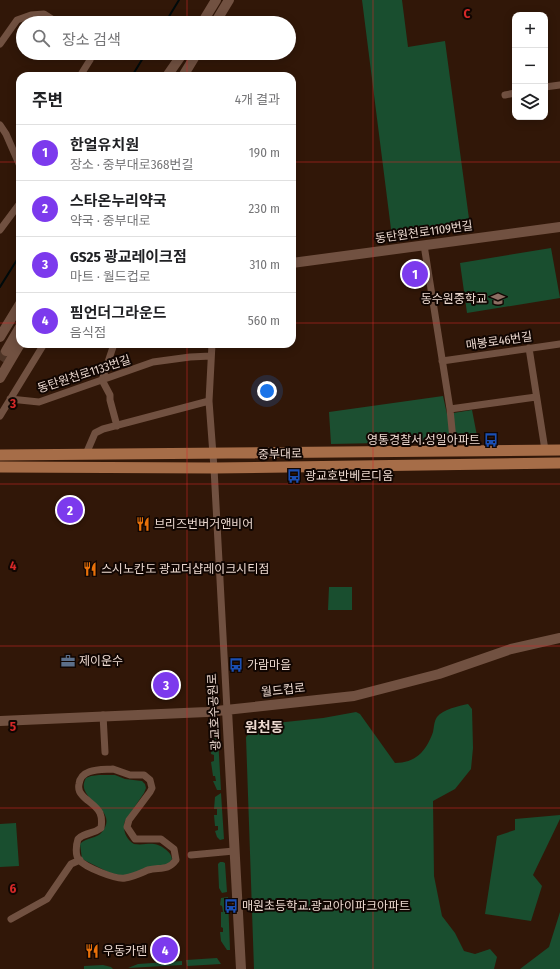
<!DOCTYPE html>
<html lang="ko">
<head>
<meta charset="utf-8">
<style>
  body { margin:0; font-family:"Fira Sans Condensed","Noto Sans KR",sans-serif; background:#f6f6f6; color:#202124 }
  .controls { position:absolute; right:12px; top:12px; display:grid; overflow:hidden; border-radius:8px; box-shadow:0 2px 10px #0003 }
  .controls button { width:36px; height:36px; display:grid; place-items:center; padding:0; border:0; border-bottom:1px solid #e0e0e0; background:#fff; color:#202124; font:20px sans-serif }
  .you { position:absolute; left:267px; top:391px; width:14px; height:14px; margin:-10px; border:3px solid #fff; border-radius:50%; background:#1a73e8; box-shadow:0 0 0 6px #1a73e833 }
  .badge { display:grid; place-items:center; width:26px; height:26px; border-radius:50%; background:#7c3aed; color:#fff; font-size:13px; font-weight:700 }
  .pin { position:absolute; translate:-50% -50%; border:2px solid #fff; box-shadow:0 1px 4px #0006 }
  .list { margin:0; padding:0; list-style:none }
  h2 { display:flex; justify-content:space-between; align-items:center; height:52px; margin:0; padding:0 16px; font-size:17px }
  h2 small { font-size:13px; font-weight:400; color:#757577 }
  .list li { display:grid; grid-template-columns:26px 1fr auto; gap:12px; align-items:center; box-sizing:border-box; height:56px; padding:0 16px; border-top:1px solid #e0e0e0 }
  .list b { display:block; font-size:15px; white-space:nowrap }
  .list p { margin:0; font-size:13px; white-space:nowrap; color:#757577 }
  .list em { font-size:13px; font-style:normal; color:#757577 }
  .icon { flex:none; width:22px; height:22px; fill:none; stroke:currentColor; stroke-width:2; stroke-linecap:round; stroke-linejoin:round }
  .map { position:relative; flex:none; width:560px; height:969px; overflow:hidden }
  .search { position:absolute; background:#fff; box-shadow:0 2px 10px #0003; left:16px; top:16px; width:280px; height:44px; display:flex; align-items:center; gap:10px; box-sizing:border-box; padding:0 14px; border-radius:22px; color:#757577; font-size:15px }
  .panel { position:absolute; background:#fff; box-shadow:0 2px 10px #0003; left:16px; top:72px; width:280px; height:276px; border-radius:12px }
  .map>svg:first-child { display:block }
  .green { fill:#194e2f }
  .forest { fill:#1c4f31 }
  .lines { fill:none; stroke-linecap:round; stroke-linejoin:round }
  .stream { stroke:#000a0b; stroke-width:2 }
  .secondary-tunnel { stroke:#4d3426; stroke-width:10; stroke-dasharray:10 5; stroke-linecap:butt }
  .street { stroke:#715141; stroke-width:7 }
  .secondary { stroke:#715141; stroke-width:10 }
  .primary { stroke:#a66d48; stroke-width:11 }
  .grid { fill:none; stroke:#d62828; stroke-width:1; stroke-opacity:0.55 }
  .labels { text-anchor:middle; stroke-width:4; stroke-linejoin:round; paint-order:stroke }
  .street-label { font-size:12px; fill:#ecd9d0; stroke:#110602 }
  .poi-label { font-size:12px; fill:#ecd9d0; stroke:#110602; text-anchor:start }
  .quarter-label { font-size:14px; font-weight:bold; fill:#ecd9d0; stroke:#110602 }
  .grid-label { font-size:13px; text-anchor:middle; font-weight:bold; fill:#d62828; stroke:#110602; stroke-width:4; stroke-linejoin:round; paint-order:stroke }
</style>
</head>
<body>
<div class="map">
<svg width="560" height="969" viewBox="0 0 560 969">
  <rect width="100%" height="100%" fill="#311708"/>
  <!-- green -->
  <path class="green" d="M362,0H402L408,47L445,41L470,226L392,237Z
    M551,248L560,298L467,313L460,263Z
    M329,587H352V610H328Z
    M468,704L472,709L473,748L471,769L455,789L433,801L434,876L442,916L455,933L464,951L475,954L490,949L497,957L494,969H254L246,737L257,725L323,718L356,712L360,714L395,763C415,763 426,752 433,732C434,728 434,721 437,717C443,709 459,706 468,704Z
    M213,738H218L221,790H217L213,781H216L215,776H213L211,762L214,761V755L211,754L212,741Z
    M99,775H115L125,779L142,781L145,784L146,788L144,793L125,821C122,829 126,839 134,844C147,846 153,840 165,849C169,852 171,854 172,859L168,865L126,876L112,874L82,859L80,844C86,837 97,839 102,832C121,808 73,800 86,778L91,776Z
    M221,793L224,839L220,840L217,837L215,831L218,830V826H215L214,815H217V809H214L215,797Z
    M560,815V819L533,875L542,886L531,921L485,914L497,836L515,830V819Z
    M16,823L19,866L0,867V824Z
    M220,862H223L225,863L227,892L222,893L219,888L218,864Z
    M228,897L230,950H227L221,941L220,932H223V928L221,927V912H223L222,906L220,905L221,898Z
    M560,912V969H520L549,947Z
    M217,958L221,964L187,966L186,960Z
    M182,961V965L128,968L138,964Z
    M103,965L111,967L113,969H84V966Z"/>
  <!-- forest -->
  <path class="forest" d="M443,396L447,414L472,410L478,441L331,444L329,412Z"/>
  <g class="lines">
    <!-- stream -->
    <path class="stream" d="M165,23L179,0
      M132,76L146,53
      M0,287L20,255"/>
    <!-- secondary-tunnel -->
    <path class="secondary-tunnel" d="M0,360L6,351"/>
    <!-- street -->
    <path class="street" d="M0,44L17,20L31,15L44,14L58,23
      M80,76L90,60L92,53
      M545,87L560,85
      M505,95L515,93
      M0,125L6,134L20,166
      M0,230L20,203
      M424,245L450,409L454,450
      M114,344L102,380L110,395V400L117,426
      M212,344L209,401L214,468L227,710
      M529,348L545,450
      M442,361L560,344
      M10,399L39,402L153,362L190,357L211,356
      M450,409L536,397
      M0,416L44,344
      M86,454L95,433L103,429L209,401
      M103,715L105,752
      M113,769L130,775H144L150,780L152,788L150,792L129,820L127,827L135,839H161L174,849L176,860C168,871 160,867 148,870C141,873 133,877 125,878C116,880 85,867 79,860C75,855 76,845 78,839C87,831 92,835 101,828C102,822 102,818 100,813C97,806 87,801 82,795C79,792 78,789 79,784C81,768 101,770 113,769Z
      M191,855L234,851
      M11,919L47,899L71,864L80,860"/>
    <!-- secondary -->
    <path class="secondary" d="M202,23L216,0
      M215,23L229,0
      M167,76L183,53
      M183,76L197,53
      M292,263L560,227
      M0,337L20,304
      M6,351L20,327
      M0,378L20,344
      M227,710L241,969
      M0,721L207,712L354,696L439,674L511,649L560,638"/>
    <!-- primary -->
    <path class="primary" d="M0,455L560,450
      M0,467L214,468L560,463"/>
  </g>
  <!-- grid -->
  <path class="grid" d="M187,0V23M373,0V969M187,53V76M0,162H20M292,162H560M0,323H20M292,323H560M187,344V969M0,484H560M0,646H560M0,808H560"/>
  <!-- icons -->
  <defs>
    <symbol id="school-bare" viewBox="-9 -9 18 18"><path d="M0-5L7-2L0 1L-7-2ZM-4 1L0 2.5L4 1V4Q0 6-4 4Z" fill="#8d6e63" stroke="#110602" stroke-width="2.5" paint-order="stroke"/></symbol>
    <symbol id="bus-bare" viewBox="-9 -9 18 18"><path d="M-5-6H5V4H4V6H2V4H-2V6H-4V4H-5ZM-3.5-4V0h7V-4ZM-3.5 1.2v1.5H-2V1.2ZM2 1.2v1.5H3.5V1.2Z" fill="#1a4fb4" stroke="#110602" stroke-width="2.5" paint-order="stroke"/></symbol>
    <symbol id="restaurant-bare" viewBox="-9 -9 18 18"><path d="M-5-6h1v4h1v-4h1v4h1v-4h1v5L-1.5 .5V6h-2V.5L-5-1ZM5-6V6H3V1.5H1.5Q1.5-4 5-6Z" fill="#e8710a" stroke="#110602" stroke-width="2.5" paint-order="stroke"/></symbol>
    <symbol id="office-bare" viewBox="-9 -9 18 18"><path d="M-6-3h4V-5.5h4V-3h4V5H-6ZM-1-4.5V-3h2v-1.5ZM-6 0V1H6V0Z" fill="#5c6f8a" stroke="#110602" stroke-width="2.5" paint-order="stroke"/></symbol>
  </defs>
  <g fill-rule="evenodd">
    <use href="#school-bare" x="488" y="289" width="20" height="20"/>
    <use href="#bus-bare" x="481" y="430" width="20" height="20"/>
    <use href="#bus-bare" x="284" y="466" width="20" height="20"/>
    <use href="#restaurant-bare" x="133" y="514" width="20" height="20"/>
    <use href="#restaurant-bare" x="80" y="559" width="20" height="20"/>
    <use href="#office-bare" x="58" y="651" width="20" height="20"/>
    <use href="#bus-bare" x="226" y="655" width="20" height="20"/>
    <use href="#bus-bare" x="221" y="896" width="20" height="20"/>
    <use href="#restaurant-bare" x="82" y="941" width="20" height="20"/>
  </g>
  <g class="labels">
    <!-- street labels -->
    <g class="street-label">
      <text transform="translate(424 232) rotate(-8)" y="4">동탄원천로1109번길</text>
      <text transform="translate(499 341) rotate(-8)" y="4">매봉로46번길</text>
      <text transform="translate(84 374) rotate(-18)" y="4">동탄원천로1133번길</text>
      <text transform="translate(280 454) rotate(-1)" y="4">중부대로</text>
      <text transform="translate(283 690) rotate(-6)" y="4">월드컵로</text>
      <text transform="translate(214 712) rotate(-93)" y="4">광교호수공원로</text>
    </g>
    <!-- poi labels -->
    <g class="poi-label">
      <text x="487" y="303" text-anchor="end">동수원중학교</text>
      <text x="480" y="444" text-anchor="end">영통경찰서.성일아파트</text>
      <text x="305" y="480">광교호반베르디움</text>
      <text x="154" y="528">브리즈번버거앤비어</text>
      <text x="101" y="573">스시노칸도 광교더샵레이크시티점</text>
      <text x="79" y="665">제이운수</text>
      <text x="247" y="669">가람마을</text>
      <text x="242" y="910">매원초등학교.광교아이파크아파트</text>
      <text x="103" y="955">우동카덴</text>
    </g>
    <!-- quarter labels -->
    <g class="quarter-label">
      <text x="264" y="732">원천동</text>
    </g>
  </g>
  <g class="grid-label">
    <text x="467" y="18">C</text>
    <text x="13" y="408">3</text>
    <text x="13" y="570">4</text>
    <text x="13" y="731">5</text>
    <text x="13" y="893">6</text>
  </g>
</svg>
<div class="controls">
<button>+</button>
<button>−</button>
<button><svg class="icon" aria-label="layers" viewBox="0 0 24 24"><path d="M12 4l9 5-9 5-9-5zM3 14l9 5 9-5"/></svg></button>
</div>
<div class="you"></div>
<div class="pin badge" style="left:415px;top:274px">1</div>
<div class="pin badge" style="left:70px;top:510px">2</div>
<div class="pin badge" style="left:166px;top:685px">3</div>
<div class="pin badge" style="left:165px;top:950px">4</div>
<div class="search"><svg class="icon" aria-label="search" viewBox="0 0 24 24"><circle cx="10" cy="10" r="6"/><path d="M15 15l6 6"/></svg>장소 검색</div>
<section class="panel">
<h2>주변<small>4개 결과</small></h2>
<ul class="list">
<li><span class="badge">1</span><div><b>한얼유치원</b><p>장소 · 중부대로368번길</p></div><em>190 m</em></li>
<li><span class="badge">2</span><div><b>스타온누리약국</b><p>약국 · 중부대로</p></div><em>230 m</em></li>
<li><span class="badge">3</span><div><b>GS25 광교레이크점</b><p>마트 · 월드컵로</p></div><em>310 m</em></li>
<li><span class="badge">4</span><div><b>핌언더그라운드</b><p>음식점</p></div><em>560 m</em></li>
</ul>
</section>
</div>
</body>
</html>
